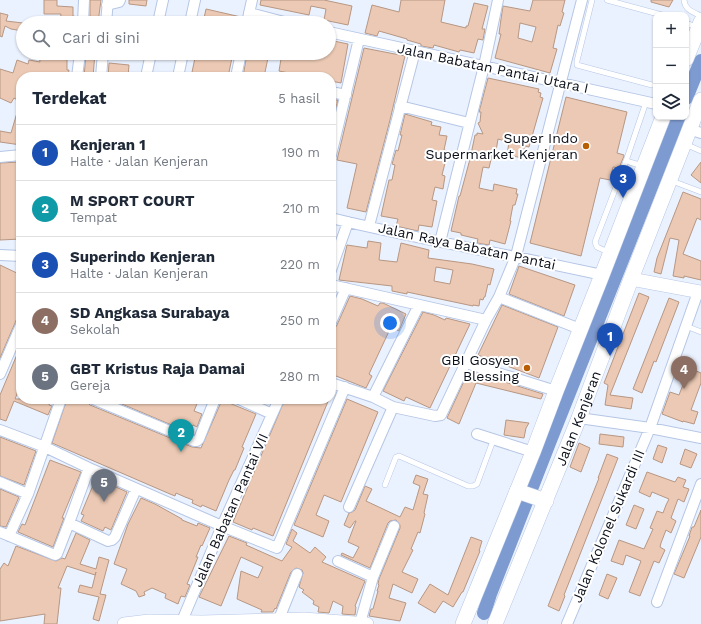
<!DOCTYPE html>
<html lang="id">
<head>
<meta charset="utf-8">
<style>
  body { margin:0; font-family:"Work Sans",sans-serif; background:#f2f2f3; color:#1f2937 }
  .controls { position:absolute; right:12px; top:12px; display:grid; overflow:hidden; border-radius:8px; box-shadow:0 1px 3px #0004 }
  .controls button { width:36px; height:36px; display:grid; place-items:center; padding:0; border:0; border-bottom:1px solid #e0e1e3; background:#fff; color:#1f2937; font:20px sans-serif }
  .you { position:absolute; left:390px; top:323px; width:14px; height:14px; margin:-10px; border:3px solid #fff; border-radius:50%; background:#1a73e8; box-shadow:0 0 0 6px #1a73e833 }
  .badge { display:grid; place-items:center; width:26px; height:26px; border-radius:50%; background:#7c3aed; color:#fff; font-size:13px; font-weight:700 }
  .pin { position:absolute; translate:-50% -33px; filter:drop-shadow(0 1px 2px #0008) }
  .pin::after { content:''; position:absolute; top:21px; width:14px; height:12px; background:inherit; clip-path:polygon(0 0,100% 0,50% 100%) }
  .list { margin:0; padding:0; list-style:none }
  h2 { display:flex; justify-content:space-between; align-items:center; height:52px; margin:0; padding:0 16px; font-size:17px }
  h2 small { font-size:13px; font-weight:400; color:#747a83 }
  .list li { display:grid; grid-template-columns:26px 1fr auto; gap:12px; align-items:center; box-sizing:border-box; height:56px; padding:0 16px; border-top:1px solid #e0e1e3 }
  .list b { display:block; font-size:15px; white-space:nowrap }
  .list p { margin:0; font-size:13px; white-space:nowrap; color:#747a83 }
  .list em { font-size:13px; font-style:normal; color:#747a83 }
  .icon { flex:none; width:22px; height:22px; fill:none; stroke:currentColor; stroke-width:2; stroke-linecap:round; stroke-linejoin:round }
  .map { position:relative; flex:none; width:701px; height:624px; overflow:hidden }
  .search { position:absolute; background:#fff; box-shadow:0 1px 3px #0004; left:16px; top:16px; width:320px; height:44px; display:flex; align-items:center; gap:10px; box-sizing:border-box; padding:0 14px; border-radius:22px; color:#747a83; font-size:15px }
  .panel { position:absolute; background:#fff; box-shadow:0 1px 3px #0004; left:16px; top:72px; width:320px; height:332px; border-radius:16px }
  .map>svg:first-child { display:block }
  .lines { fill:none; stroke-linecap:round; stroke-linejoin:round }
  .river { stroke:#7e9bd1; stroke-width:14 }
  .building { fill:#ebc9b4; stroke:#b79783; fill-rule:evenodd }
  .service-casing { stroke:#b5c6e5; stroke-width:6 }
  .minor-casing { stroke:#b5c6e5; stroke-width:12 }
  .secondary-casing { stroke:#b5c6e5; stroke-width:14 }
  .primary-casing { stroke:#b5c6e5; stroke-width:16 }
  .service { stroke:#fff; stroke-width:5 }
  .minor { stroke:#fff; stroke-width:10 }
  .secondary { stroke:#fff; stroke-width:13 }
  .primary { stroke:#fff; stroke-width:15 }
  .poi-dot { fill:#b95e00; stroke:#fff; stroke-width:1.5 }
  .labels { text-anchor:middle; stroke-width:4; stroke-linejoin:round; paint-order:stroke }
  .street-label { font-size:14px; fill:#080d17; stroke:#fff }
  .poi-label { font-size:14px; fill:#080d17; stroke:#fff; text-anchor:end }
</style>
</head>
<body>
<div class="map">
<svg width="701" height="624" viewBox="0 0 701 624">
  <rect width="100%" height="100%" fill="#ebf2ff"/>
  <g class="lines">
    <!-- river -->
    <path class="river" d="M686,98L701,61
      M484,613L490,594L549,443L679,117"/>
  </g>
  <!-- building -->
  <path class="building" d="M44,0H57V6L73,7V16L77,17V23H60L61,14H44Z
    M90,0H101L98,23H90Z
    M129,0H147L146,6L129,4Z
    M261,0H324L352,6L348,25L324,20L326,9L311,6L309,15L260,5Z
    M401,0H445L441,22L466,28V26H468L474,3L488,6L482,29H485L483,40L478,39L474,53L460,50L459,52L434,45L433,48L421,46V44L407,40V39L379,31L377,36L365,33L372,5L399,12Z
    M533,0H565L562,12L564,13L560,26L558,25L553,48L557,49L550,73L495,58L501,34H499L501,19L503,6L530,11ZM520,23L536,27L532,42L518,38Z
    M651,0H673L669,7L651,2Z
    M206,9L241,17L240,23H203Z
    M0,13L8,15L6,21L23,23V31L11,29L5,26L2,37L0,36Z
    M329,40L348,44L341,83L331,81V77H309L279,71L282,53H329Z
    M364,48L405,56L390,120L366,212L347,208L357,164L337,160Z
    M39,53H67V70H69L68,77H21V102L14,98L11,103L0,98V69L13,73L17,60L28,64L29,60L40,62Z
    M86,53H95L93,77H84Z
    M196,53H233L228,77H191Z
    M247,53H269L264,77H243Z
    M109,63L129,65L128,77H108Z
    M488,78L539,89L538,92L541,93L540,97L543,98L529,147L525,146L523,158L507,155L509,142L498,139L496,151H493L489,168L483,167L479,188L493,191L494,184L517,189L516,194H518L515,205H513L510,221H511L505,244L490,240L489,245L477,243L478,239L461,235V233L451,231L459,196H460L470,159L475,135H477V133L483,134L478,123L480,122L481,112H479Z
    M566,97L627,112L617,153L624,155V156L619,168L613,167L610,180L600,178L581,256L530,243Z
    M335,100H338L331,127V118Z
    M19,106H21V145L0,142V131L11,133Z
    M405,114L432,122L431,125L441,127L439,135L447,136L444,150L448,151L442,175L445,176L443,189L435,187L432,200L437,201L432,227L419,225L418,231L396,226L398,219L381,216L389,180H392L395,165L392,164L396,150L398,151L402,135H400Z
    M21,162V239L0,240V163Z
    M701,162V183L691,175Z
    M683,192L701,199V220L697,218L683,254L701,261V280L684,276V278L673,276L679,240L670,238L661,274L654,272L657,258Z
    M368,241L381,243L379,260L397,262L401,243L429,250L428,258L472,264L494,269L490,285L488,284L485,297H484L483,300L480,299L479,306L473,305V306L407,292V294L392,291V286L339,280L347,245L367,248ZM436,267L453,270L450,284L434,281Z
    M0,265L21,275V309L0,358Z
    M519,266L575,285L564,316L509,294Z
    M639,293L649,297L610,395L633,398L631,409L605,405L608,385L604,383Z
    M350,296L362,299L378,306L380,303H383L406,314L399,331L391,327L369,374L372,376L366,388L331,374V334L337,325Z
    M669,298L679,302L656,362L654,361L642,393L633,389Z
    M502,305L558,327L539,378L478,355Z
    M423,312L434,315L445,320L446,318L470,324L430,408L406,397L404,401L383,391Z
    M21,345V384L15,399H45L50,401L49,405L52,406L48,415L14,401L6,421L0,419V395Z
    M680,362L690,366L689,368L701,373V383L691,410L698,412L694,424L683,421V422L662,414L670,392L679,395L686,377L676,373Z
    M473,372L543,394L541,399L476,383L459,424L447,418L465,379L470,381Z
    M67,399H87L88,403L90,405L192,447L201,448L222,400L256,414L242,447L244,448L235,470H234L229,480L216,511L202,505L201,507L192,503L193,500L185,497L176,493L175,496L170,494L52,443Z
    M110,399H199L194,411L202,414L197,427L193,425L191,430L175,424L174,426Z
    M285,399H329L273,536L253,528L252,530L233,522Z
    M347,399L378,412L341,502L324,495L316,515L329,521L323,537L294,525Z
    M506,420L529,423L526,428L524,438L504,435Z
    M600,434L624,437L623,447L599,444Z
    M0,437L36,451L24,485L0,476Z
    M579,443L590,448L581,472L570,467Z
    M658,445L667,448L662,463L653,459Z
    M685,449L697,454L691,468L680,464Z
    M607,454L618,458L564,595L565,596L559,611L548,606L599,478H598Z
    M50,460L81,472L62,518H64L53,547L18,532L22,524L25,525Z
    M647,472L675,482L678,477L686,480L683,487L689,489L684,502L678,499L671,518L676,521L671,533L666,530L661,543L660,547L665,550L659,563L654,561L640,596L629,592L641,561L626,555L623,565L611,561L619,540L644,549L653,529L650,528L657,511L663,513L666,505L669,499L652,492L650,497L639,492Z
    M416,475L428,479L423,494L428,495L424,513L425,514L420,533L418,532L411,549L413,550L402,572L418,579L412,593L393,584L389,598L406,603L400,621L369,616L371,609H373L378,591H377L379,585L378,584L379,579L400,528V525L396,520L390,521L388,523L370,568L341,555L342,553L353,558L359,547L348,542L356,521H355L350,528L344,525L349,513L352,512L355,510L365,486L372,489L366,501L400,517L405,507L413,510L420,486L413,483Z
    M96,478L127,492L111,530L105,527L103,531L81,521L84,515L81,514Z
    M0,489L19,497L6,527L0,526Z
    M141,498L155,504L182,519V520L197,526L198,523L210,528L202,546L201,545L196,557H198L187,584L190,585L185,597L181,596L178,604L165,598L166,594L152,588L144,592L145,595L139,597L136,591L121,584L127,569L114,564L128,524Z
    M634,505L644,509L636,529L626,525Z
    M701,510V537L684,578L674,574L690,536H689L692,527H694Z
    M292,529L297,533L293,541L310,553L315,547L326,557L322,562L365,581L355,606L356,607L355,615L342,614L343,606L333,601L329,613L318,612L319,607L313,604L314,601L302,592L304,590L299,587L303,573L302,570L296,568L291,572L276,609L275,608L273,612H261L262,610L237,599L241,571L258,578L263,567L241,557L221,606L199,597L229,536L247,543L246,545L282,561L292,547L286,544Z
    M76,533L90,540L80,564L96,569L99,557L109,560L100,594L106,595L99,621L93,619L99,597L78,592L80,585L92,588L96,572L95,575L67,566L58,588H61L57,624H44L45,614L0,621V569L4,563L8,566L16,546L56,561L62,558L65,559Z
    M471,537L482,541L479,551H480L463,592H462L453,607L443,601L435,613L418,603L430,584L448,595Z
    M607,574L617,578L608,599L599,595Z"/>
  <g class="lines">
    <defs>
      <path id="service" d="M592,0L577,61V65L652,85H656
        M607,0L662,15
        M684,0C685,10 693,12 701,16
        M686,23L696,27
        M685,144L701,151
        M626,161L643,166
        M672,181L701,192
        M608,252L597,247L595,242L626,161L646,102
        M686,326L701,332
        M385,485L396,457L399,456L468,486H473L477,484L494,438"/>
      <path id="minor" d="M107,5L119,2L120,0
        M249,13L288,23
        M83,23L84,0
        M106,23L108,0
        M158,23L163,0
        M190,23L195,0
        M247,23L252,0
        M329,32L656,104
        M77,77L80,53
        M101,77L103,53
        M146,77L151,53
        M178,77L183,53
        M236,77L241,53
        M331,92L346,95
        M400,106L469,123
        M689,129L701,133
        M331,155L359,39
        M0,157L21,155
        M331,218C421,240 512,255 602,275
        M369,226L415,51
        M440,242L484,66L498,0
        M0,255L21,256
        M331,270L348,222
        M331,285L486,320
        M499,297L580,329
        M331,322L346,288
        M466,363L556,391
        M0,374L21,325
        M331,383L373,397L393,407L435,416L441,415L486,320L499,297L516,256L582,0
        M373,397L419,305
        M93,399L194,441H197L199,439L215,399
        M239,399L272,414
        M579,418L650,428L701,438
        M0,430L45,447L89,468L222,526L277,548L345,387
        M477,434L533,452
        M89,468L69,523L108,541L112,540L115,537L136,489
        M0,482L28,494
        M349,507L393,407
        M0,532L55,555L57,554L69,523
        M9,536L28,494L61,399
        M338,561L373,577
        M657,602L701,484
        M279,619L297,574
        M182,621L222,526L279,399
        M360,623L373,577L394,526
        M567,624L650,428L698,292"/>
      <path id="secondary" d="M631,279L701,292
        M124,624L149,621L202,622L304,619L367,624"/>
      <g id="primary">
        <path d="M686,59L701,22"/>
        <path d="M517,491L546,501"/>
        <path d="M463,624L533,452L556,391L602,275L663,117"/>
        <path id="s1" d="M495,624L579,418L631,279L701,100"/>
      </g>
    </defs>
    <!-- service casing -->
    <use href="#service" class="service-casing"/>
    <!-- minor casing -->
    <use href="#minor" class="minor-casing"/>
    <!-- secondary casing -->
    <use href="#secondary" class="secondary-casing"/>
    <!-- primary casing -->
    <use href="#primary" class="primary-casing"/>
    <!-- service -->
    <use href="#service" class="service"/>
    <!-- minor -->
    <use href="#minor" class="minor"/>
    <!-- secondary -->
    <use href="#secondary" class="secondary"/>
    <!-- primary -->
    <use href="#primary" class="primary"/>
  </g>
  <!-- markers -->
  <g class="poi-dot">
    <circle cx="586" cy="146" r="4"/>
    <circle cx="527" cy="368" r="4"/>
  </g>
  <g class="labels">
    <!-- street labels -->
    <g class="street-label">
      <text transform="translate(493 68) rotate(12)" y="5">Jalan Babatan Pantai Utara I</text>
      <text transform="translate(467 246) rotate(12)" y="5">Jalan Raya Babatan Pantai</text>
      <text dy="5" stroke="none"><textPath href="#s1" startOffset="222">Jalan Kenjeran</textPath></text>
      <text transform="translate(230 510) rotate(-66)" y="5">Jalan Babatan Pantai VII</text>
      <text transform="translate(608 526) rotate(-67)" y="5">Jalan Kolonel Sukardi III</text>
    </g>
    <!-- poi labels -->
    <g class="poi-label">
      <text x="578" y="143">Super Indo<tspan x="578" dy="16">Supermarket Kenjeran</tspan></text>
      <text x="519" y="365">GBI Gosyen<tspan x="519" dy="16">Blessing</tspan></text>
    </g>
  </g>
</svg>
<div class="controls">
<button>+</button>
<button>−</button>
<button><svg class="icon" aria-label="layers" viewBox="0 0 24 24"><path d="M12 4l9 5-9 5-9-5zM3 14l9 5 9-5"/></svg></button>
</div>
<div class="you"></div>
<div class="pin badge" style="left:610px;top:356px;background:#1a4fb4">1</div>
<div class="pin badge" style="left:181px;top:452px;background:#0f9aa8">2</div>
<div class="pin badge" style="left:623px;top:198px;background:#1a4fb4">3</div>
<div class="pin badge" style="left:684px;top:389px;background:#8d6e63">4</div>
<div class="pin badge" style="left:104px;top:502px;background:#6b7280">5</div>
<div class="search"><svg class="icon" aria-label="search" viewBox="0 0 24 24"><circle cx="10" cy="10" r="6"/><path d="M15 15l6 6"/></svg>Cari di sini</div>
<section class="panel">
<h2>Terdekat<small>5 hasil</small></h2>
<ul class="list">
<li><span class="badge" style="background:#1a4fb4">1</span><div><b>Kenjeran 1</b><p>Halte · Jalan Kenjeran</p></div><em>190 m</em></li>
<li><span class="badge" style="background:#0f9aa8">2</span><div><b>M SPORT COURT</b><p>Tempat</p></div><em>210 m</em></li>
<li><span class="badge" style="background:#1a4fb4">3</span><div><b>Superindo Kenjeran</b><p>Halte · Jalan Kenjeran</p></div><em>220 m</em></li>
<li><span class="badge" style="background:#8d6e63">4</span><div><b>SD Angkasa Surabaya</b><p>Sekolah</p></div><em>250 m</em></li>
<li><span class="badge" style="background:#6b7280">5</span><div><b>GBT Kristus Raja Damai</b><p>Gereja</p></div><em>280 m</em></li>
</ul>
</section>
</div>
</body>
</html>
